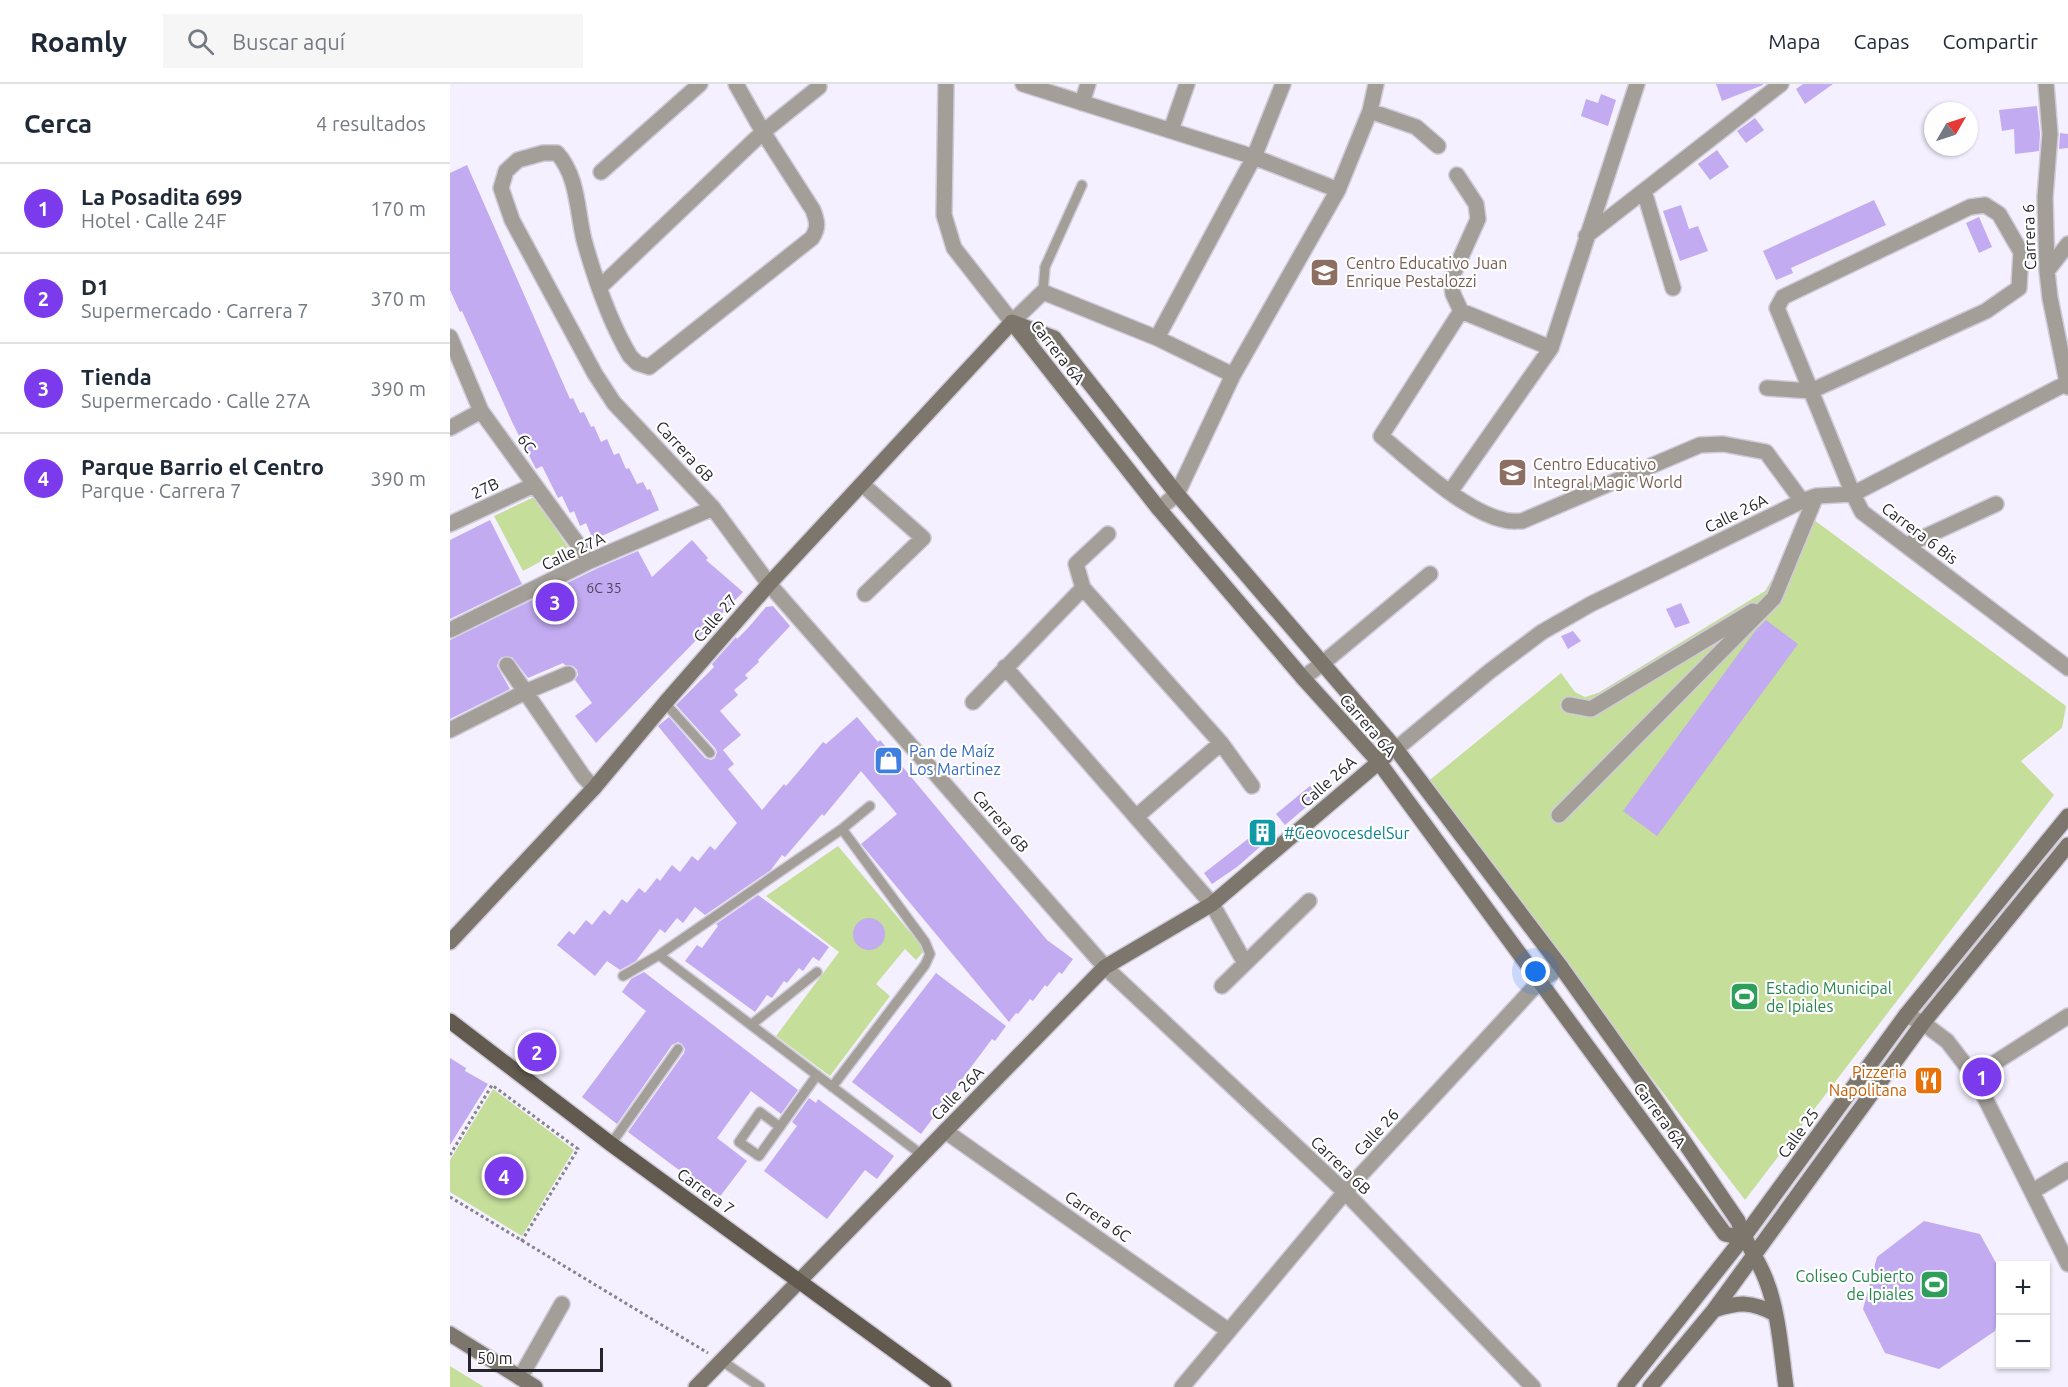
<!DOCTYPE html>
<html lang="es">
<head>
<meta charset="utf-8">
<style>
  body { margin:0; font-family:Ubuntu,sans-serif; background:#f6f6f7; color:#1f2937 }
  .controls { position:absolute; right:18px; bottom:18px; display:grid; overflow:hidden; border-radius:0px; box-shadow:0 2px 4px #0004 }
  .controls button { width:54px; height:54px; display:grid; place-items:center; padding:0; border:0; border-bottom:2px solid #e0e1e3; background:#fff; color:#1f2937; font:30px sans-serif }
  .compass { position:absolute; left:1474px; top:18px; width:54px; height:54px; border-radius:50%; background:#fff; box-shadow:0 2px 4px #0004; rotate:51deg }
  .scale { position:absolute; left:18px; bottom:15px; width:135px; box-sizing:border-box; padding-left:6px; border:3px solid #27252c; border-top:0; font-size:16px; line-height:21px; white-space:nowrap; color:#27252c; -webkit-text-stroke:4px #fff; paint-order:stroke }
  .you { position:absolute; left:1086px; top:888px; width:21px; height:21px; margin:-15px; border:4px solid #fff; border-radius:50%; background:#1a73e8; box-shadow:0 0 0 9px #1a73e833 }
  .badge { display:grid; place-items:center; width:39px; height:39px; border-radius:50%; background:#7c3aed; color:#fff; font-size:20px; font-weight:700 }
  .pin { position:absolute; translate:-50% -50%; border:3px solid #fff; box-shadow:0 2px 6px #0006 }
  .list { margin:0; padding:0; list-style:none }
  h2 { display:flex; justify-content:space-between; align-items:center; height:78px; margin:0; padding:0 24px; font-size:26px }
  h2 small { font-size:20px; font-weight:400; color:#747a83 }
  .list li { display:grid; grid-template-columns:39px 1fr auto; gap:18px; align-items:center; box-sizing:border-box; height:90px; padding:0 24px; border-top:2px solid #e0e1e3 }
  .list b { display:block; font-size:22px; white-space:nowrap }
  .list p { margin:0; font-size:20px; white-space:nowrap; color:#747a83 }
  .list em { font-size:20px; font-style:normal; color:#747a83 }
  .icon { flex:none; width:33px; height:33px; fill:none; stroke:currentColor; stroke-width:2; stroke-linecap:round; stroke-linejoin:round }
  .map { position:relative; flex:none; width:1618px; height:1303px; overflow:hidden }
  header { display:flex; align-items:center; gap:36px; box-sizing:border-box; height:84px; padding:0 30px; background:#fff; border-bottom:2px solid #e0e1e3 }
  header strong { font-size:28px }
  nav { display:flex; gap:33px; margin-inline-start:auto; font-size:21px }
  .search { width:420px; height:54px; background:#f6f6f7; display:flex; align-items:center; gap:15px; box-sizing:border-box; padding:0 21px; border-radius:0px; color:#747a83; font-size:22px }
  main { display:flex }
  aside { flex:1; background:#fff }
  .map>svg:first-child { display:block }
  .green { fill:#c5de9a }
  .building { fill:#c2abf1 }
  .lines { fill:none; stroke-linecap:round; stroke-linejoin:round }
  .lane-casing { stroke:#cfcbd9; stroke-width:12 }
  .street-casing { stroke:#cfcbd9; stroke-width:18 }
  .secondary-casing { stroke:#cfcbd9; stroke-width:18 }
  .primary-casing { stroke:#cfcbd9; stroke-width:18 }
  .path { stroke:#87848f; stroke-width:3; stroke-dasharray:3 3; stroke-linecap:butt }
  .lane { stroke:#a39e98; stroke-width:9 }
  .street { stroke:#a39e98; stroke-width:15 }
  .secondary { stroke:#7d766c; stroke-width:15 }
  .primary { stroke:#625a4e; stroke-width:15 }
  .labels { text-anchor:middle; stroke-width:4.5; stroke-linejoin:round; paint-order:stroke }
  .number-label { font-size:14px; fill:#4e465d }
  .street-label { font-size:16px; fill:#27252c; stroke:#fff }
  .education-label { font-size:16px; fill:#785e54; stroke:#fff; text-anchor:start }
  .shop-label { font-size:16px; fill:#366cbe; stroke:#fff; text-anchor:start }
  .culture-label { font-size:16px; fill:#0d838f; stroke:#fff; text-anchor:start }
  .leisure-label { font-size:16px; fill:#27864d; stroke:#fff; text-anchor:start }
  .food-label { font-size:16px; fill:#c56008; stroke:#fff; text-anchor:end }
</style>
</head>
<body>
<header>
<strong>Roamly</strong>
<div class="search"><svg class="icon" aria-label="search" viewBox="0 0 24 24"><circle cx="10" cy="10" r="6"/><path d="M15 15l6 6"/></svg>Buscar aquí</div>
<nav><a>Mapa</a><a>Capas</a><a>Compartir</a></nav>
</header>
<main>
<aside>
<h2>Cerca<small>4 resultados</small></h2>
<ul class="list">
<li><span class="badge">1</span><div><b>La Posadita 699</b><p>Hotel · Calle 24F</p></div><em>170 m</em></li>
<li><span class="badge">2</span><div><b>D1</b><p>Supermercado · Carrera 7</p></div><em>370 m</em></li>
<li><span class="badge">3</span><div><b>Tienda</b><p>Supermercado · Calle 27A</p></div><em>390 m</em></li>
<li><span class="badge">4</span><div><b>Parque Barrio el Centro</b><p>Parque · Carrera 7</p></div><em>390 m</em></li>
</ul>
</aside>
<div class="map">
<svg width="1618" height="1303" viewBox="0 0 1618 1303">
  <rect width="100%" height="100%" fill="#f4f0ff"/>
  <!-- green -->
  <path class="green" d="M84,413L118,463L73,487L44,432Z
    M1360,433L1616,622L1612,644L1571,677L1604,711L1295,1116L976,699L1111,589L1125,608L1135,613L1148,609L1315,507Z
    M388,762L475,866L466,876L455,865L426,900L440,912L380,992L326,952L389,868L316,812Z
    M43,1005L124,1066L72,1152L0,1108V1076Z
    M0,1282L34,1303H0Z"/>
  <!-- building -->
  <path class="building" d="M1266,0H1313V1L1272,17Z
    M1353,0H1383L1355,20L1346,5Z
    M1151,10L1166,16L1158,42L1131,32L1136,15L1148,19Z
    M1587,22L1590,50L1589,67L1565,70L1564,45L1552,47L1549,26Z
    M1305,34L1314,46L1296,59L1287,47Z
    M1610,49L1618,50V64L1609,65Z
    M1267,66L1279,83L1260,96L1248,80Z
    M17,81L120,315L123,314L130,329L134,328L141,343L144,342L151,358L157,355L164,371L169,369L176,385L179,384L187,400L193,398L197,406L200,405L209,426L143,456L136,439L130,442L124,427L120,429L112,412L108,414L92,382L86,385L63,340L12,227L10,228L0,206V89Z
    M1424,116L1436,141L1341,184L1343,189L1326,196L1313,167Z
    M1231,121L1239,145L1248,142L1258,167L1230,177L1213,127Z
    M1529,133L1542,163L1529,169L1516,139Z
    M40,436L72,500L0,535V456Z
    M242,456L258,474L256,476L293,508L146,659L125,632L142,619L125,596L128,591L127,586L123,582L115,581L113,579L78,594L62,573H52L49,576L47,582L60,605L0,635V556L148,484L188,467L202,493Z
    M1231,519L1240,539L1225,544L1216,525Z
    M323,522L340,542L308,576L309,578L295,591L298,594L284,606L288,611L270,627L291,651L273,666L284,680L278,685L312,726L334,700L336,702L348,688L373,658L376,660L407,633L428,658L430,656L442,670L597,856L623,875L612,890L609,888L597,903L595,901L583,917L580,915L568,930L566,929L559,938L411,760L447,730L411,687L374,732L372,730L335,773L332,771L321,786L255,831L245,823L233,839L227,834L215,849L210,845L186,877L170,886L157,877L145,892L107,861L119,847L124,851L136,836L142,841L154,826L160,831L172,815L177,819L189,804L195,809L207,794L210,797L222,781L230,788L242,772L248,777L260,762L265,766L287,739L208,642L219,633L255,674L261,676L265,674L267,668L265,664L226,621L264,583L262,580L286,553L287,555L298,544L316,523Z
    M1316,536L1348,560L1207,752L1173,727L1306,546Z
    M1123,547L1131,557L1118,565L1111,552Z
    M860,702L868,713L835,741L826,730Z
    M803,751L812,761L787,783L762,800L754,789Z
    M308,811L379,863L369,877L363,873L353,887L349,884L337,899L334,897L322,914L317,911L305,928L235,877L247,861L252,864L268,842L266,840Z
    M403 850a16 16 0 1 1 32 0a16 16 0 1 1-32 0Z
    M194,888L348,1006L331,1030L301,1007L267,1054L297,1077L268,1115L178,1048L234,969L235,965L232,960L228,958L222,961L167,1040L132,1013L196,927L172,908L181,895Z
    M486,889L556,942L545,957L542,955L471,1050L402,998Z
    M0,974L16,984L15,987L38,1000L0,1061Z
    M359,1014L366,1019L368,1015L444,1072L427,1095L415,1086L377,1135L314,1087L347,1042L342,1038Z
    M1474,1137L1530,1150L1551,1188V1215L1545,1247L1489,1285L1435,1269L1413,1225L1427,1173Z"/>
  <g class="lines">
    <defs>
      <path id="lane" d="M593,208L595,183L632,101
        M215,619L260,669
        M209,871L472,1071
        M173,892L209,871L392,745L420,722
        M301,941L367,888
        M382,1003L475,881L480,870L475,858L392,745
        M330,1043L310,1028L289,1058L309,1072L367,991
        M161,1060L228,965
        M272,1277L310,1303"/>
      <path id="street" d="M286,0L313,48L363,126C367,137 369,143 362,154L199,283L187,279L180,272C159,237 145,195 134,156C127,127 128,92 107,69H93L68,76L56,87L51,104L62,136L145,290L164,319L263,424L319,500L655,883L895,1108L1083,1303
        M496,0L494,131L504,164L562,238L593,208L707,254L783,291
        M573,0L804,73L888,106
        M1596,0L1600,50L1595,113L1597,187L1600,214L1618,303
        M632,19L638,0
        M920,27L966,43L988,62
        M721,46L737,0
        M151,88L250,0
        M1007,91L1026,120L1028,135L1001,195L1003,210L1011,227L1101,264
        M1194,107L1223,204
        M1535,121L1549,130L1571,168L1569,204L1536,227L1361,307L1327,224L1333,213L1520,123Z
        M1136,152L1331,0
        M1597,187L1618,160
        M149,204L313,48L369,3
        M1011,227L931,352C964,379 1013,427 1054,436C1060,438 1066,437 1072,437L1250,361L1273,360L1316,368L1352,417
        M0,253L31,327L140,477
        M707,254L804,73L833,0
        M1317,304L1361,307L1403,410L1412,428L1618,584
        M0,344L31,327
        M412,400L473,454L415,510
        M1000,408L1101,264L1187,0
        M709,425L727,410L783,291L888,106L920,27L926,0
        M0,440L84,401
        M658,450L626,480L633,504L771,659L802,702
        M1457,461L1546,420
        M0,546L140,477L263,424
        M57,581L133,692L144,704
        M555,583L762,820L795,879
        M853,594L873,579L980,490
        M523,618L633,504
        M1119,621L1141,625L1303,527
        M0,646L75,608L118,590
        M946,665L1040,587L1092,548L1141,520L1352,417L1366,412L1403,410L1617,299
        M1109,731L1324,514L1366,412
        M686,733L771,659
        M772,902L859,817
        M1456,931L1473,939L1497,957L1524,992L1618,1180
        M1524,992L1618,932
        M495,1047L779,1247
        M1583,1107L1618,1086
        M70,1294L112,1220
        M732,1303L895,1108L1090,897L1111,883"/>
      <path id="secondary" d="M562,238L604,254L727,410L946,665L1111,883L1201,1009L1288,1137C1295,1158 1308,1175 1316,1196C1329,1229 1331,1268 1336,1303
        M562,238L709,425L853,594L928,677L1275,1150L1293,1154
        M0,858L144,704L215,619L319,500L562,238
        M1264,1226C1289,1218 1301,1217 1325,1230
        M0,1250L85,1303
        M246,1303L655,883L762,820L936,672
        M1175,1303L1293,1154L1456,931L1618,732
        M1200,1303L1264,1226L1473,939L1618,761"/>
      <path id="primary" d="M0,937L161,1060L494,1303"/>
    </defs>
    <!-- lane casing -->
    <use href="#lane" class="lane-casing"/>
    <!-- street casing -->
    <use href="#street" class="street-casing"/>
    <!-- secondary casing -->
    <use href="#secondary" class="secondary-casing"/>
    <!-- primary casing -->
    <use href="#primary" class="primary-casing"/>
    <!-- path -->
    <path class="path" d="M0,1071L42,1001L128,1065L71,1158
      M0,1113L258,1269"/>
    <!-- lane -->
    <use href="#lane" class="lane"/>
    <!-- street -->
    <use href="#street" class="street"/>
    <!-- secondary -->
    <use href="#secondary" class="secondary"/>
    <!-- primary -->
    <use href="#primary" class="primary"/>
  </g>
  <!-- icons -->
  <defs>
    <symbol id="school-square" viewBox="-11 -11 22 22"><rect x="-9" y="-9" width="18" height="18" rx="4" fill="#8d6e63" stroke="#fff"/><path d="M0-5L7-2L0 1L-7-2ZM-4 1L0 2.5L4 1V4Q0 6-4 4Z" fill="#fff"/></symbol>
    <symbol id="shop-square" viewBox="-11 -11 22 22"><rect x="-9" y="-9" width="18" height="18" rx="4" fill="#3f7fe0" stroke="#fff"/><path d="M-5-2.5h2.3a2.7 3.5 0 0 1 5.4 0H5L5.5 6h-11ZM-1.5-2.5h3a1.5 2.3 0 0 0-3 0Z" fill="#fff"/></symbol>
    <symbol id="building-square" viewBox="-11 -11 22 22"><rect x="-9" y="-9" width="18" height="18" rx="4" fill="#0f9aa8" stroke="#fff"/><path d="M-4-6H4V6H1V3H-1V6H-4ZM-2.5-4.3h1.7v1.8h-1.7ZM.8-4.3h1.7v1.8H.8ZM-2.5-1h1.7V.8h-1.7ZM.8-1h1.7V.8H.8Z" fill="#fff"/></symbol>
    <symbol id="stadium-square" viewBox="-11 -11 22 22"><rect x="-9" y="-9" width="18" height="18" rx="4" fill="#2e9e5b" stroke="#fff"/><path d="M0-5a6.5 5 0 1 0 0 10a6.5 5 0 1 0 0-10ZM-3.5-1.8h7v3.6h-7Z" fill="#fff"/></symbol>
    <symbol id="restaurant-square" viewBox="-11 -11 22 22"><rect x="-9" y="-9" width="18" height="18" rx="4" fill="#e8710a" stroke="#fff"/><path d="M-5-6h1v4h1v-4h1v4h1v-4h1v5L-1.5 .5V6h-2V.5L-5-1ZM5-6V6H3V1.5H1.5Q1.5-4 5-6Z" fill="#fff"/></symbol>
  </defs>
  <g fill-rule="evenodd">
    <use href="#school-square" x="858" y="172" width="33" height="33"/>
    <use href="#school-square" x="1046" y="372" width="33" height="33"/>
    <use href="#shop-square" x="422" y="660" width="33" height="33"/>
    <use href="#building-square" x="796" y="732" width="33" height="33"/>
    <use href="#stadium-square" x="1278" y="896" width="33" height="33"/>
    <use href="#restaurant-square" x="1462" y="980" width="33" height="33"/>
    <use href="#stadium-square" x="1468" y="1184" width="33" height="33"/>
  </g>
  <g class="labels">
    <!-- number labels -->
    <g class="number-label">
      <text x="154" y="509">6C 35</text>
    </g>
    <!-- street labels -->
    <g class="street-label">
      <text transform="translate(1579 153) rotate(-92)" y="6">Carrera 6</text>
      <text transform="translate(608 268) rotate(52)" y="6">Carrera 6A</text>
      <text transform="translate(77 359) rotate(54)" y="6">6C</text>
      <text transform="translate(235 367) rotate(47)" y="6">Carrera 6B</text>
      <text transform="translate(35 404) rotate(-25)" y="6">27B</text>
      <text transform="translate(1286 429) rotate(-26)" y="6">Calle 26A</text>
      <text transform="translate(1470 449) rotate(37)" y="6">Carrera 6 Bis</text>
      <text transform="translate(123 467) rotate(-25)" y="6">Calle 27A</text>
      <text transform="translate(265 534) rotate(-49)" y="6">Calle 27</text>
      <text transform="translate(918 641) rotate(49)" y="6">Carrera 6A</text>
      <text transform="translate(878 697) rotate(-41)" y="6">Calle 26A</text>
      <text transform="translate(551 737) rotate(49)" y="6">Carrera 6B</text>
      <text transform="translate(507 1009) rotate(-46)" y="6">Calle 26A</text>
      <text transform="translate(1210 1031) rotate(54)" y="6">Carrera 6A</text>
      <text transform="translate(926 1048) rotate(-47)" y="6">Calle 26</text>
      <text transform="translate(1348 1049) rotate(-54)" y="6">Calle 25</text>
      <text transform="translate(891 1081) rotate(44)" y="6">Carrera 6B</text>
      <text transform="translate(256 1107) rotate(36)" y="6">Carrera 7</text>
      <text transform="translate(648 1132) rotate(35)" y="6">Carrera 6C</text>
    </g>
    <!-- education labels -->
    <g class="education-label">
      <text x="896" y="185">Centro Educativo Juan<tspan x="896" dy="18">Enrique Pestalozzi</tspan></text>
      <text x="1083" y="386">Centro Educativo<tspan x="1083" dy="18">Integral Magic World</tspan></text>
    </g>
    <!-- shop labels -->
    <g class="shop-label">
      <text x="459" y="673">Pan de Maíz<tspan x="459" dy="18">Los Martinez</tspan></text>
    </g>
    <!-- culture labels -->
    <g class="culture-label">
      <text x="834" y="755">#GeovocesdelSur</text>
    </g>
    <!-- leisure labels -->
    <g class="leisure-label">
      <text x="1316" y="910">Estadio Municipal<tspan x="1316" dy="18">de Ipiales</tspan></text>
      <text x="1464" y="1198" text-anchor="end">Coliseo Cubierto<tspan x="1464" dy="18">de Ipiales</tspan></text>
    </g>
    <!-- food labels -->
    <g class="food-label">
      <text x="1457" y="994">Pizzeria<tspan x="1457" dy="18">Napolitana</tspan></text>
    </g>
  </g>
</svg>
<div class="controls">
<button>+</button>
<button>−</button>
</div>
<svg class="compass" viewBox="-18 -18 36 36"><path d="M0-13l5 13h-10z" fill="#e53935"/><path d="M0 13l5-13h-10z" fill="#747a83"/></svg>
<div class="scale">50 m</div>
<div class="you"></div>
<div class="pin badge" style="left:1532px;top:993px">1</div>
<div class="pin badge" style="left:87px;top:968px">2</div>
<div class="pin badge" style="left:105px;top:518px">3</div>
<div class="pin badge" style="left:54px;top:1092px">4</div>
</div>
</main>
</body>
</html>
